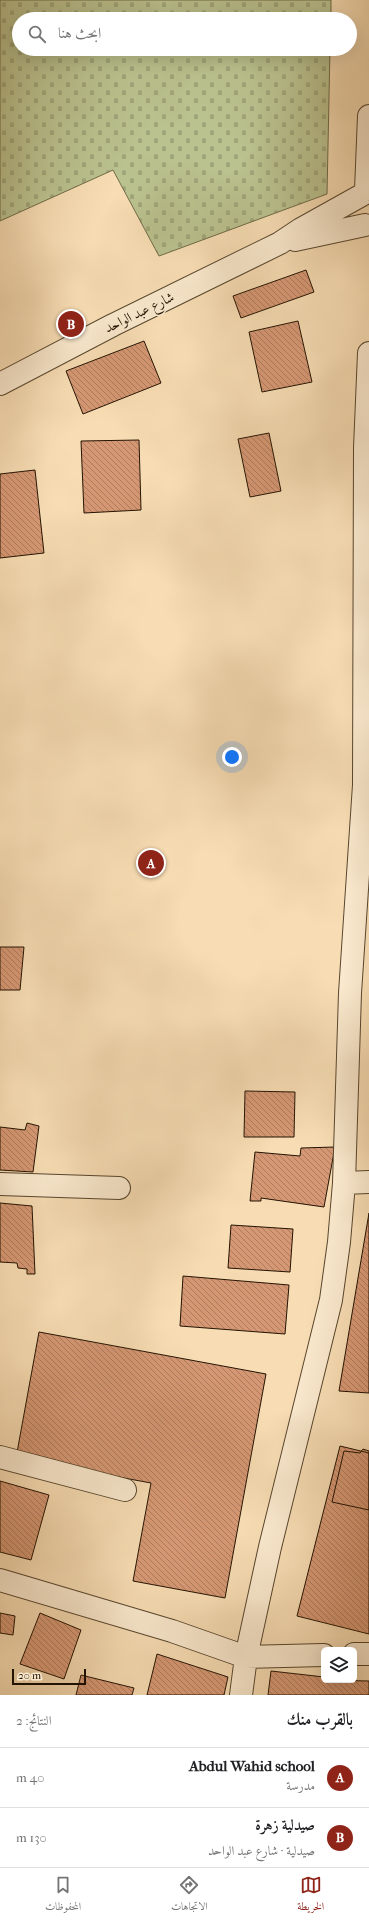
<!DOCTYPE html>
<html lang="ar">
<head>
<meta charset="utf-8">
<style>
  body { margin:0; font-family:"IM FELL French Canon",Amiri,serif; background:#f6f6f6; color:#202124; direction:rtl }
  .controls { position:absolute; right:12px; bottom:12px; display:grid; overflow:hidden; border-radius:6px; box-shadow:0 4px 16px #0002 }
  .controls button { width:36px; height:36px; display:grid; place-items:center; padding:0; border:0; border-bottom:1px solid #e0e0e0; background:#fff; color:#202124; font:20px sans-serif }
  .scale { position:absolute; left:12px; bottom:10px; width:74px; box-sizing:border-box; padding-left:4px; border:2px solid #231302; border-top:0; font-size:11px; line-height:14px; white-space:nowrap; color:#231302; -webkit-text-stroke:3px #fae9ce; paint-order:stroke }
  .you { position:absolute; left:232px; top:757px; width:14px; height:14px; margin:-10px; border:3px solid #fff; border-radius:50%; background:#1a73e8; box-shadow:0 0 0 6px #1a73e833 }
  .badge { display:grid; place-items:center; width:26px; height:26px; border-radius:50%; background:#8f2418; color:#fff; font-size:13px; font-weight:700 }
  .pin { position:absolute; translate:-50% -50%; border:2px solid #fff; box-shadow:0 1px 4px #0006 }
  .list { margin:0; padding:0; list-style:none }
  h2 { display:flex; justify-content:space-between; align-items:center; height:52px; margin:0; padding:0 16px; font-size:17px }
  h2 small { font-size:13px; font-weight:400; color:#757577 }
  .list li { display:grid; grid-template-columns:26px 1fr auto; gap:12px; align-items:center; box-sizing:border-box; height:60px; padding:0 16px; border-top:1px solid #e0e0e0 }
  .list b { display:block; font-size:15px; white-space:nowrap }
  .list p { margin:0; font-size:13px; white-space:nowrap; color:#757577 }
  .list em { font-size:13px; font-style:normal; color:#757577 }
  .icon { flex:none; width:22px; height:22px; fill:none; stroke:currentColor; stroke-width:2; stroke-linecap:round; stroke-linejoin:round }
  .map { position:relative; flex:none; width:369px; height:1695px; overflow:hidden; direction:ltr }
  .search { position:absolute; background:#fff; box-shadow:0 4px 16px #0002; left:12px; right:12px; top:12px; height:44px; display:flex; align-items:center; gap:10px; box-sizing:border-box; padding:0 14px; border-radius:22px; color:#757577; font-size:15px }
  .sheet { height:172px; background:#fff }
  nav { display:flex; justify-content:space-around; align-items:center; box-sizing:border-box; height:56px; border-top:1px solid #e0e0e0; background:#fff; font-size:11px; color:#757577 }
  nav a { display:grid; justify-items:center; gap:2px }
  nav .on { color:#8f2418 }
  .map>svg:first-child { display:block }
  .cemetery { fill:url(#cemetery-stones); stroke:#6e6a48 }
  .building { fill:url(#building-back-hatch); stroke:#231302 }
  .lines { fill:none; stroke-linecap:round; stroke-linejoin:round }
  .minor-casing { stroke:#58462e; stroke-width:24 }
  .minor { stroke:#fae9ce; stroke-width:22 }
  .labels { text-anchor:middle; stroke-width:3; stroke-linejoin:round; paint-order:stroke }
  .street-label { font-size:14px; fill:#231302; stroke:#fae9ce }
</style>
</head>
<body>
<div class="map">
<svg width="369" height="1695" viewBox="0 0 369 1695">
  <defs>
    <pattern id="cemetery-stones" width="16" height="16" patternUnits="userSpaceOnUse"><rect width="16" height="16" fill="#bac28f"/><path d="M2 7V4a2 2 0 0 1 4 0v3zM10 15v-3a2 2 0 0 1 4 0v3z" fill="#a0a67a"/></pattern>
    <pattern id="building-back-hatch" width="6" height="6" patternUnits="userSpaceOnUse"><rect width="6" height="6" fill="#d69874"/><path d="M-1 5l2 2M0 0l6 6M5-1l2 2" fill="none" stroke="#ad7b5d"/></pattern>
  </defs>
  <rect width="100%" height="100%" fill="#f8ddb4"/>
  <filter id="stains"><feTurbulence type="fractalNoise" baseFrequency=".005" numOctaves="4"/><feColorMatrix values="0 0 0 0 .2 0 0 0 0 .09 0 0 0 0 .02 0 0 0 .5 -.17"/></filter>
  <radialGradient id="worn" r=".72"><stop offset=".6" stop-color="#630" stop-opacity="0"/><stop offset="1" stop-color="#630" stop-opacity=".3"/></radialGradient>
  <!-- cemetery -->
  <path class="cemetery" d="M0,0H331V19H19V49H330L327,194L159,256L113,170L0,221Z"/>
  <!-- building -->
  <path class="building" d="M306,270L314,292L241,318L233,296Z
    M298,321L312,382L262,392L249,332Z
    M144,341L161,383L83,414L66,371Z
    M269,433L281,491L250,497L238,439Z
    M139,440L141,510L84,513L81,441Z
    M35,470L44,553L0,558V474Z
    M0,947H24L20,990H0Z
    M245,1091L295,1092L294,1137H244Z
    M27,1123L39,1126L33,1172L0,1170V1127L25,1130Z
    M335,1147L324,1207L261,1198V1201H250L255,1152L300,1156L301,1148Z
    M0,1203L32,1206L35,1274H27V1269L18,1268L17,1263L0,1262Z
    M369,1213V1393L339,1391Z
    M231,1225L293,1229L290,1272L228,1268Z
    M183,1276L289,1285L285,1334L180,1326Z
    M39,1332L266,1374L225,1598L133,1581L151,1483L16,1458Z
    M340,1446L369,1453V1634L297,1616Z
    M363,1449L369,1451V1510L332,1502L344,1451L360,1453Z
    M0,1481L49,1495L31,1560L0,1552Z
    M0,1613L15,1616L13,1635L0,1633Z
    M40,1613L81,1630L64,1679L20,1664Z
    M157,1654L228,1677L224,1695H147Z
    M271,1671L324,1677V1680L369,1681V1695H268Z
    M81,1675L134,1688L132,1695H76Z"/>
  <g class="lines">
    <defs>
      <path id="minor" d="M366,190L369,116
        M295,240L365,225
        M0,384L113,325L280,243L301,229L362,195
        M344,1183L369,1182
        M0,1184L119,1188
        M0,1457L125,1490
        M0,1580L172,1631L246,1657L324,1655
        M354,1654H369
        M241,1695L246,1657L270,1547L331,1300L339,1242L344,1183L350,993L364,785L365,448L369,353"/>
    </defs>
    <!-- minor casing -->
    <use href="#minor" class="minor-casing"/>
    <!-- minor -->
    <use href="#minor" class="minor"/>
  </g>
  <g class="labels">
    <!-- street labels -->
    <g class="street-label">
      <text transform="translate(139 312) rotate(-26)" y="5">شارع عبد الواحد</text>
    </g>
  </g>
  <rect width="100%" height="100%" filter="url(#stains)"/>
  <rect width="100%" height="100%" fill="url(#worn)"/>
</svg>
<div class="controls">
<button><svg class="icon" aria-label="layers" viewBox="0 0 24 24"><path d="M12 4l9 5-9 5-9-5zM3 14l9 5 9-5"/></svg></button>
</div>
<div class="scale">20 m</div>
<div class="you"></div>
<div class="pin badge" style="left:151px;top:863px">A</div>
<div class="pin badge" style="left:71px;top:324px">B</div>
<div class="search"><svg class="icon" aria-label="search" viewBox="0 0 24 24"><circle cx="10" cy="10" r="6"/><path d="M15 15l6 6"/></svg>ابحث هنا</div>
</div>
<section class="sheet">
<h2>بالقرب منك<small>النتائج: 2</small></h2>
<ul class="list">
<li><span class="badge">A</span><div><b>Abdul Wahid school</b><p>مدرسة</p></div><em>40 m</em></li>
<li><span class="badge">B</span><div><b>صيدلية زهرة</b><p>صيدلية · شارع عبد الواحد</p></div><em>130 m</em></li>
</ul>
</section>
<nav>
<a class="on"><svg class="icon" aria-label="map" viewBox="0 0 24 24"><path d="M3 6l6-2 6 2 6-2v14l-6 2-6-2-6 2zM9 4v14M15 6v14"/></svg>الخريطة</a>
<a><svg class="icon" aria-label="directions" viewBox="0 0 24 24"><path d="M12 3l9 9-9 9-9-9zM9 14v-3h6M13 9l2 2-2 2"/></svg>الاتجاهات</a>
<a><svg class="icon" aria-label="saved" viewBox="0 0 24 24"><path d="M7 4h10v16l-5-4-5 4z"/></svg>المحفوظات</a>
</nav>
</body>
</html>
